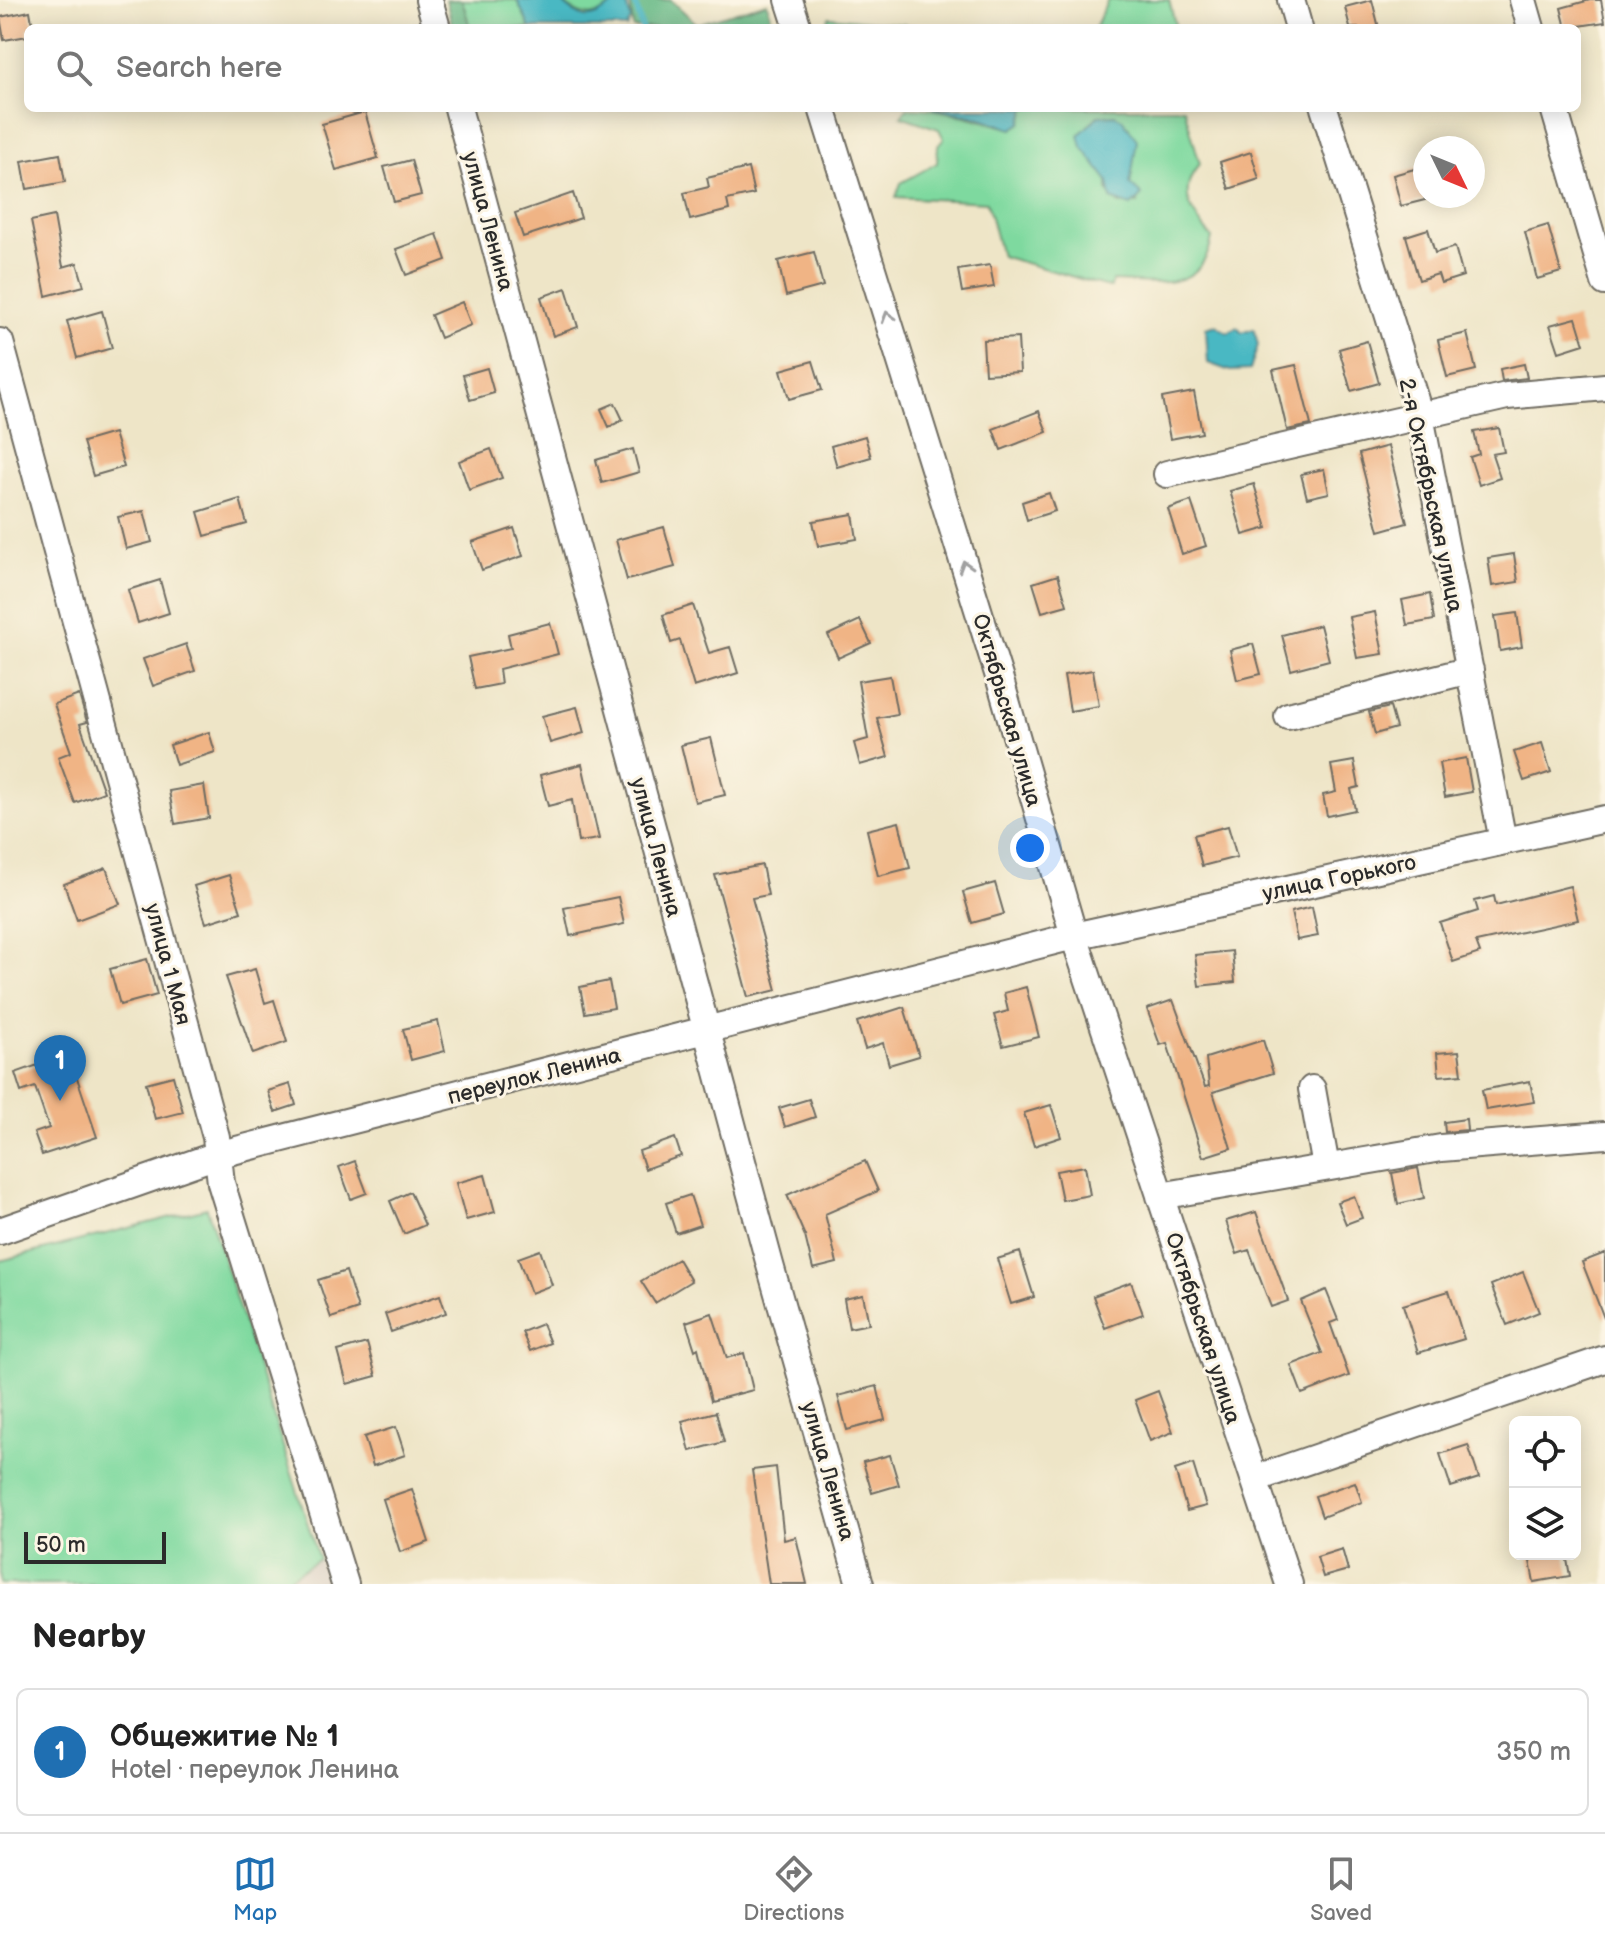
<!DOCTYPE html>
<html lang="en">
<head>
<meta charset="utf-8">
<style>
  body { margin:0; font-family:"Balsamiq Sans",sans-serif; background:#f6f6f6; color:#222 }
  .controls { position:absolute; right:24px; bottom:24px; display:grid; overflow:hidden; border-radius:12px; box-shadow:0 4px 20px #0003 }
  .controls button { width:72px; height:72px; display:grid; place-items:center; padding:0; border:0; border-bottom:2px solid #e0e0e0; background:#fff; color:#222; font:40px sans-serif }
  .compass { position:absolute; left:1413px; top:136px; width:72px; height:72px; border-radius:50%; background:#fff; box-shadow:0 4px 20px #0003; rotate:133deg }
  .scale { position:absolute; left:24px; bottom:20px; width:142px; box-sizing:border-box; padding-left:8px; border:4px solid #2b2b2b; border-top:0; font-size:22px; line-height:28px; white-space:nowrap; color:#2b2b2b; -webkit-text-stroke:6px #fcf5e5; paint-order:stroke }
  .you { position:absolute; left:1030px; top:848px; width:28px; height:28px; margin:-20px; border:6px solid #fff; border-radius:50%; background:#1a73e8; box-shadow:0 0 0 12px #1a73e833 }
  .badge { display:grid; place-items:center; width:52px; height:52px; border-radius:50%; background:#1f6fb2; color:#fff; font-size:26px; font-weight:700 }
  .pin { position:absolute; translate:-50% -66px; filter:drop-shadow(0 2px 4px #0008) }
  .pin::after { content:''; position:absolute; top:42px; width:28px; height:24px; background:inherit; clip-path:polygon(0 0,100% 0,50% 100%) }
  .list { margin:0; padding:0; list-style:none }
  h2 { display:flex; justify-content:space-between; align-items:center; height:104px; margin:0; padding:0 32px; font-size:34px }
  h2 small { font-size:26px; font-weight:400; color:#767676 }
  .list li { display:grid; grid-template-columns:52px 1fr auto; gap:24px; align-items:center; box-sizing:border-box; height:128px; margin:0 16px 16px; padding:0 16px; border:2px solid #e0e0e0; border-radius:12px }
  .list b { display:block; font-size:30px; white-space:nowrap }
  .list p { margin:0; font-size:26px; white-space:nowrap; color:#767676 }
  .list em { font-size:26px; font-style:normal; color:#767676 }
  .icon { flex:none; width:44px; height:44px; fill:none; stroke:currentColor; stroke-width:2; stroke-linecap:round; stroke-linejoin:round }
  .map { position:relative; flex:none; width:1605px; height:1584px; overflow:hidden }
  .search { position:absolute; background:#fff; box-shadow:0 4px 20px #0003; left:24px; right:24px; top:24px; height:88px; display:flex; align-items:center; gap:20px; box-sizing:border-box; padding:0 28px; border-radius:12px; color:#767676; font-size:30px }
  .sheet { height:248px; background:#fff }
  nav { display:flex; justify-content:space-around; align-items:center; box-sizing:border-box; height:112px; border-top:2px solid #e0e0e0; background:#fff; font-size:22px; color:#767676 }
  nav a { display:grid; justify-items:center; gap:4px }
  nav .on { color:#1f6fb2 }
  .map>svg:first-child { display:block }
  .industrial { fill:#cec2b9 }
  .green { fill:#7ed99f; stroke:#548265; stroke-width:2; fill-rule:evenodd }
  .forest { fill:#66b986; stroke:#487258; stroke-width:2 }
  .water { fill:#4ab8c3; stroke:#3a7277; stroke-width:2 }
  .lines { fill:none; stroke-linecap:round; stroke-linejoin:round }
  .stream { stroke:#4ab8c3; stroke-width:6 }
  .building { fill:#f0b485 }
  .minor-casing { stroke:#6f6c62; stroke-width:30 }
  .minor { stroke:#fff; stroke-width:26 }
  .oneway { stroke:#a0a0a0 }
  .labels { text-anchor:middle; stroke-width:6; stroke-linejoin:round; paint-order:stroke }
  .street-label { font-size:22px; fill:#2b2b2b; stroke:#fcf5e5 }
</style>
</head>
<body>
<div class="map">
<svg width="1605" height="1584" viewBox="0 0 1605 1584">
  <rect width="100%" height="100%" fill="#fcf5e5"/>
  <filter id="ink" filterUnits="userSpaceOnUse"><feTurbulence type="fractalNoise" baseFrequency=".0125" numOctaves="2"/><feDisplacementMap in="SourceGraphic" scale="16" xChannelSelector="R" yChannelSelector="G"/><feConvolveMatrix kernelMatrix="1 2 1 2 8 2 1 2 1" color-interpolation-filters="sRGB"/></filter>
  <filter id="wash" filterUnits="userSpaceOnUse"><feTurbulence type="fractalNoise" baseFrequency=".006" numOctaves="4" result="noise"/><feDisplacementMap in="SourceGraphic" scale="32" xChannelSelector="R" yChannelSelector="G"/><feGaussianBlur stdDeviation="1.8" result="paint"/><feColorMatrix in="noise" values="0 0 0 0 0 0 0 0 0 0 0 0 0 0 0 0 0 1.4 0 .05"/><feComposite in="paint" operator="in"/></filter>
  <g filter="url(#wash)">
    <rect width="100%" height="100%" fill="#eee5c7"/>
    <!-- industrial -->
    <path class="industrial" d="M319,1559L327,1584H279Z"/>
    <!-- green -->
    <path class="green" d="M462,0H517L530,28H470Z
      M560,0H620C600,21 580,20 560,0Z
      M1108,0H1169L1176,28H1095Z
      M829,17L938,28H823Z
      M907,108C944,108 977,119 1012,129L1021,123L1026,108H1184L1200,164C1175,192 1192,213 1212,238C1202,294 1155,282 1112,281L1111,288L1001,256L987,202L896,197L901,183L937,163L938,146L944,139L939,129L901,116ZM1098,116L1129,127L1134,158L1130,184L1138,203L1119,204L1108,191V181L1079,135Z
      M207,1208L319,1559L279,1584H0V1261Z"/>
    <!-- forest -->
    <path class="forest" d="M446,0H462L470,28H453Z
      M630,0H671L697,24L767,3L774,28H633Z"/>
    <!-- water -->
    <path class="water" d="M517,0H560C594,35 598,7 625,0L631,19L627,28H530Z
      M933,108H1026L1021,123L1012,129L981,118Z
      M1115,115L1122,119L1137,140L1130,184L1142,195L1131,206L1111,199L1108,181L1082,147L1079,135L1098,116Z
      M1216,325L1228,333L1237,327L1242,333L1254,329L1258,345L1250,370L1230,371L1208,363L1206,328Z"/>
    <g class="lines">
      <!-- stream -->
      <path class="stream" d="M628,2H635L642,28"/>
    </g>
    <g id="blocks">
      <!-- building -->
      <path class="building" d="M1372,0L1379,28H1350L1345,7Z
        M1590,0H1601L1605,22L1566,28L1561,8Z
        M30,11L33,28H28V36L4,40L0,17Z
        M365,112L378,158L336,170L322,124Z
        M1251,152L1259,179L1229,189L1220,162Z
        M60,154L65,182L27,189L22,161Z
        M411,160L421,195L394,202L384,167Z
        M1425,166V200L1401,206L1393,175Z
        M748,168L754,194L727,200L729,210L690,220L684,193L709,187L707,178Z
        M573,193L581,218L523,237L515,213Z
        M54,216L63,267L77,263L84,286L46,296L31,221Z
        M1548,225L1561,272L1537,279L1525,232Z
        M1428,229L1435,253L1455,247L1463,276L1441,283L1438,274L1419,280L1406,236Z
        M437,234L446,260L406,275L396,249Z
        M814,252L823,286L786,296L778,261Z
        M990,265L994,287L962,292L958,270Z
        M566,288L578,327L553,336L541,297Z
        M462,302L471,325L440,338L431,315Z
        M102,311L112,348L77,358L67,321Z
        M1576,318L1584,344L1559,352L1550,325Z
        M1467,333L1476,370L1447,377L1438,340Z
        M1018,338L1020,372L985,374L983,340Z
        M1367,341L1379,383L1351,391L1339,349Z
        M813,361L822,390L789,399L781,370Z
        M1524,364L1527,378L1502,381L1500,369Z
        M1296,365L1311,425L1287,430L1273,370Z
        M487,368L494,393L470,400L463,375Z
        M1194,392L1202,433L1170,439L1162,398Z
        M615,403L623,420L609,427L601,409Z
        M1039,411L1047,432L1001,450L993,429Z
        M1499,428L1504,452L1492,454L1500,478L1479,485L1470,457L1479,454L1474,432Z
        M114,433L124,467L93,476L83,442Z
        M865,436L871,457L837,467L831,446Z
        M1388,446L1407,523L1379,531L1359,454Z
        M491,449L502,478L469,490L459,461Z
        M633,449L639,472L602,483L596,460Z
        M1324,469L1329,493L1307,498L1301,474Z
        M1254,484L1267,528L1243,535L1230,491Z
        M1049,493L1055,511L1027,520L1022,502Z
        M240,499L247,524L205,536L198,512Z
        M1191,501L1206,546L1182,554L1168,509Z
        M144,511L152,542L126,549L118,517Z
        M853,514L857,539L818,546L813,521Z
        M664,527L675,567L627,580L616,540Z
        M514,528L523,556L482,570L472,542Z
        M1514,554L1518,582L1492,586L1488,558Z
        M1058,575L1067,605L1042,612L1033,583Z
        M160,580L169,613L138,623L128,590Z
        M1430,594L1434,620L1407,625L1402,600Z
        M693,605L709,653L730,647L738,673L694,687L680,640L671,643L663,615Z
        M1375,612L1383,654L1357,658L1349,617Z
        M1517,613L1522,647L1500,651L1495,616Z
        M860,620L871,643L838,658L828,635Z
        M550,623L558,654L499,669L501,684L475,689L468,657L511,648L508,634Z
        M1320,625L1329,660L1291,670L1282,635Z
        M186,644L195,671L153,686L143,659Z
        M1253,644L1261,674L1237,680L1230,650Z
        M1093,670L1099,706L1070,711L1064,675Z
        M890,676L897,714L877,718L888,757L860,765L854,743L868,739L858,681Z
        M79,695L87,722L80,724L104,792L75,803L58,757L71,752L54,704Z
        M577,707L584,733L550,743L542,716Z
        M1390,707L1396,728L1375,734L1369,712Z
        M209,732L215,752L176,765L170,745Z
        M711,738L725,795L695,802L681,745Z
        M1542,743L1551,772L1524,781L1514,752Z
        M1466,758L1472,792L1445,797L1439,763Z
        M1354,761L1359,787L1351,789L1355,810L1327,816L1323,795L1336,792L1331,765Z
        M582,764L599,839L578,842L572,800L548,806L540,775Z
        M204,785L209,818L175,824L169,791Z
        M899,822L910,868L878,876L867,830Z
        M1228,826L1237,857L1202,866L1194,835Z
        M762,865L768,895L752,898L777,990L748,997L715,875Z
        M106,868L120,904L77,920L64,884Z
        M229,875L241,912L206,923L194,886Z
        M995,883L1004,914L972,923L963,892Z
        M1570,886L1578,920L1476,942L1480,953L1453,962L1440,923L1478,911L1475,901L1494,896L1496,905Z
        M618,897L624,924L570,936L564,908Z
        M1312,907L1318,936L1297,940L1291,912Z
        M1232,951L1235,982L1199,986L1195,955Z
        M147,959L157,995L120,1005L110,969Z
        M255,969L265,1003L274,1000L287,1042L253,1054L226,977Z
        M609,981L614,1008L585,1013L580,987Z
        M1026,987L1039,1037L1003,1046L994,1015L1008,1011L1004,993Z
        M1173,1000L1205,1087L1209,1086L1206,1058L1263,1040L1273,1073L1213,1092L1231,1148L1203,1157L1167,1043L1160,1045L1147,1009Z
        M904,1007L919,1056L889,1065L883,1043L865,1049L857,1022Z
        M438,1021L445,1051L411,1060L403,1029Z
        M1459,1051L1462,1074L1439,1076L1437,1053Z
        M69,1054L97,1137L42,1155L34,1133L49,1128L35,1087L21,1092L15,1073Z
        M173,1076L183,1112L155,1119L146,1083Z
        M1530,1081L1534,1102L1486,1110L1482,1090Z
        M290,1084L296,1105L275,1112L268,1091Z
        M809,1099L815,1117L785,1127L779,1108Z
        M1051,1105L1061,1137L1034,1146L1024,1113Z
        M1466,1119L1467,1130L1445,1132L1444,1122Z
        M675,1138L681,1156L645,1169L639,1151Z
        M355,1161L367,1193L351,1199L339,1167Z
        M865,1161L878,1191L825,1214L837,1263L813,1269L805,1236L787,1195Z
        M1085,1166L1090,1195L1062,1200L1056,1171Z
        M1418,1168L1424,1198L1398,1204L1392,1173Z
        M485,1175L495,1212L466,1220L456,1183Z
        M410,1192L425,1225L404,1234L390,1201Z
        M690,1195L700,1225L676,1233L666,1203Z
        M1354,1196L1362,1218L1346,1224L1337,1202Z
        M1256,1212L1288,1301L1271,1307L1249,1250L1237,1254L1226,1221Z
        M540,1250L552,1285L531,1293L518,1258Z
        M1020,1252L1034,1297L1011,1304L997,1259Z
        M1605,1253V1318H1604L1582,1262Z
        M678,1259L691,1281L655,1303L641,1281Z
        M346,1271L358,1309L331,1318L318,1280Z
        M1523,1272L1539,1312L1507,1325L1491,1285Z
        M1131,1282L1143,1314L1105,1328L1093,1296Z
        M1326,1290L1338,1320L1330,1323L1349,1376L1302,1394L1291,1365L1322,1353L1301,1301Z
        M1449,1291L1464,1339L1418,1353L1403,1305Z
        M440,1295L446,1313L391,1332L385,1314Z
        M863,1295L869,1324L849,1328L844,1299Z
        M712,1313L727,1358L744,1353L753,1390L711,1401L698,1348L695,1350L686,1322Z
        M542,1324L550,1343L530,1351L522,1332Z
        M367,1343L376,1376L347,1384L338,1351Z
        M877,1386L885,1420L847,1430L838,1396Z
        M1158,1391L1173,1432L1150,1441L1135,1400Z
        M716,1412L724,1442L690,1451L682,1421Z
        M396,1427L405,1455L373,1466L364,1437Z
        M1468,1445L1479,1478L1451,1487L1440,1454Z
        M890,1455L899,1485L872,1493L863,1462Z
        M1193,1464L1206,1506L1187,1511L1175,1470Z
        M776,1467L784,1540L796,1537L807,1584H769L752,1470Z
        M1355,1482L1362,1502L1322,1517L1315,1496Z
        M412,1489L429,1542L400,1552L383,1499Z
        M1342,1549L1348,1570L1323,1577L1317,1557Z
        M1542,1554H1566L1570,1576L1534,1582L1529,1556Z"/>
    </g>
  </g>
  <g filter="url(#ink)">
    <use href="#blocks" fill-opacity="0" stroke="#6f6c62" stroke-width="2"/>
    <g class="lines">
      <defs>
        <path id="minor" d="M429,0L437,28
          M789,0L798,28
          M1291,0L1299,28
          M1523,0L1531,28
          M458,108L770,1265L860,1584
          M822,108L1000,680L1074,936L1289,1584
          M1324,108L1420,416L1503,841
          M1554,108L1605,282
          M0,342L216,1137L221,1183L345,1584
          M1167,474L1507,396L1605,387
          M1288,716L1470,670
          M1312,1089L1326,1167
          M1160,1196L1441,1148L1605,1135
          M0,1231L217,1155L377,1114L1074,936L1605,819
          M1254,1479L1605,1359"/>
      </defs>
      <!-- minor casing -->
      <use href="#minor" class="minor-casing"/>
      <!-- minor -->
      <use href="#minor" class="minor"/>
    </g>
    <!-- one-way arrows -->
    <defs><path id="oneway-chevron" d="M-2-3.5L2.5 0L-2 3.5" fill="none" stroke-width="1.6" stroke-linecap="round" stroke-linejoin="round" transform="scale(2)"/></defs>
    <g class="oneway">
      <use href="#oneway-chevron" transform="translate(888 317) rotate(-107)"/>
      <use href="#oneway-chevron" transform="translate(965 566) rotate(-107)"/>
    </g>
  </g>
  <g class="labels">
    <!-- street labels -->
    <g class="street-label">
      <text transform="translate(489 221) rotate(75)" y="8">улица Ленина</text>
      <text transform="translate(1432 495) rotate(78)" y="8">2-я Октябрьская улица</text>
      <text transform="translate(1008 710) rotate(74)" y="8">Октябрьская улица</text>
      <text transform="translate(657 847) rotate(75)" y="8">улица Ленина</text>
      <text transform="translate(1339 877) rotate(-12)" y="8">улица Горького</text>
      <text transform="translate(169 964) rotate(75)" y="8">улица 1 Мая</text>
      <text transform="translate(534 1075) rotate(-14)" y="8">переулок Ленина</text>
      <text transform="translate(1204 1328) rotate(72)" y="8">Октябрьская улица</text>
      <text transform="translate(829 1471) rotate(74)" y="8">улица Ленина</text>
    </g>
  </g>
</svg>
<div class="controls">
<button><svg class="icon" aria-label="locate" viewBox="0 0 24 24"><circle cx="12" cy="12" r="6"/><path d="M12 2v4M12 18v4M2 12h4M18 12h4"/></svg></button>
<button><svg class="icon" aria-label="layers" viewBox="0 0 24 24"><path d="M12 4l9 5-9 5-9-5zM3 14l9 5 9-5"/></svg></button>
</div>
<svg class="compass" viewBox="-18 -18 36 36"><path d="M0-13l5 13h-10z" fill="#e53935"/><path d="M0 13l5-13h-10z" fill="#767676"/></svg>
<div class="scale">50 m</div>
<div class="you"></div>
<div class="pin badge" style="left:60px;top:1101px">1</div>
<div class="search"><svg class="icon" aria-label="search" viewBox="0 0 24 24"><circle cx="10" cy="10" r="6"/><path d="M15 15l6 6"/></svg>Search here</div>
</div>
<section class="sheet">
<h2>Nearby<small></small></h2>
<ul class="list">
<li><span class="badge">1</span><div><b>Общежитие № 1</b><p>Hotel · переулок Ленина</p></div><em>350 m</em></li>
</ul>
</section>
<nav>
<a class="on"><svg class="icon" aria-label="map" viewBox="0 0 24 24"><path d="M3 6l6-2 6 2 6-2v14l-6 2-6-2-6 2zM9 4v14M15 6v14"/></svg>Map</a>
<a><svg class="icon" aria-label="directions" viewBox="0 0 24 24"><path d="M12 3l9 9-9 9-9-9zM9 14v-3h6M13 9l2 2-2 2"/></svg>Directions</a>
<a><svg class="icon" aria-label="saved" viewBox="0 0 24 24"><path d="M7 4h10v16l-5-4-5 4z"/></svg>Saved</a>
</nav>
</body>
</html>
